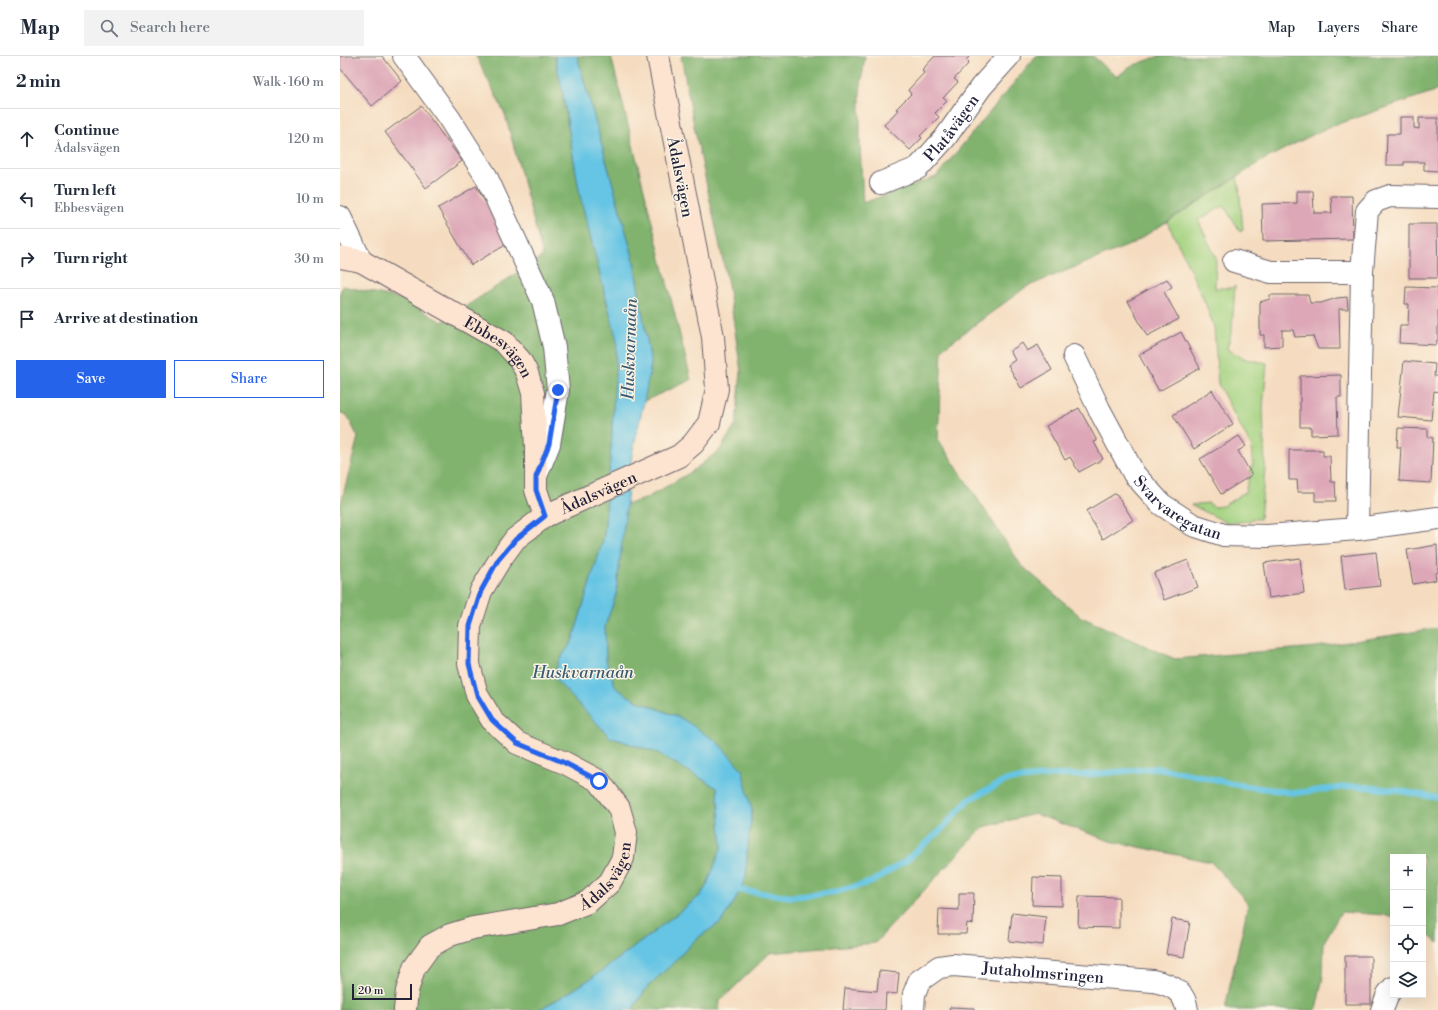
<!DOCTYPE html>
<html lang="en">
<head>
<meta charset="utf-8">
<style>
  body { margin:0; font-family:"Libre Bodoni",serif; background:#f2f2f3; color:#1f2937 }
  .controls { position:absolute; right:12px; bottom:12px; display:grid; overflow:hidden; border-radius:0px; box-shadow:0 4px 16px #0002 }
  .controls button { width:36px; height:36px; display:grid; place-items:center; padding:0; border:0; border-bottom:1px solid #e0e1e3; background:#fff; color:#1f2937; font:20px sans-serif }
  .scale { position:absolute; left:12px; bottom:10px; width:60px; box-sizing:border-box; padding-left:4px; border:2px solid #22223b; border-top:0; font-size:11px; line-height:14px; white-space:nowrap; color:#22223b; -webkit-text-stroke:3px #fcf5e5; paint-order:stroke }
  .stop { position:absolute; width:12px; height:12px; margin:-9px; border:3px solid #2563eb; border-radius:50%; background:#fff }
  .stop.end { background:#2563eb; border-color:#fff; box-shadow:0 1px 4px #0008 }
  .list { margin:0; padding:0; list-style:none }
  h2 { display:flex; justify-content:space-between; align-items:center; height:52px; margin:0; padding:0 16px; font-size:17px }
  h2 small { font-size:13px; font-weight:400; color:#747a83 }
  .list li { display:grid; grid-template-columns:26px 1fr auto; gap:12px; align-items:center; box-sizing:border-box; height:60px; padding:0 16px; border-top:1px solid #e0e1e3 }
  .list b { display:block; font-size:15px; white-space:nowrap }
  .list p { margin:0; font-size:13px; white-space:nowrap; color:#747a83 }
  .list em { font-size:13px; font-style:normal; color:#747a83 }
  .actions { display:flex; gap:8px; padding:12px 16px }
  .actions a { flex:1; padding:9px 0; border:1px solid #2563eb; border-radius:0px; text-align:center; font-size:14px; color:#2563eb }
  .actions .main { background:#2563eb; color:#fff }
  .icon { flex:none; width:22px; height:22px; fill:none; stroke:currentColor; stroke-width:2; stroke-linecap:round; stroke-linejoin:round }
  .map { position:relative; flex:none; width:1098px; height:954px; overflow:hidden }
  header { display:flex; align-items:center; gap:24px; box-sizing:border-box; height:56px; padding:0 20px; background:#fff; border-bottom:1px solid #e0e1e3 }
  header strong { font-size:19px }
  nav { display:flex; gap:22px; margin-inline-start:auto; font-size:14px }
  .search { width:280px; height:36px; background:#f2f2f3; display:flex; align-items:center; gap:10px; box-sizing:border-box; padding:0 14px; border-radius:0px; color:#747a83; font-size:15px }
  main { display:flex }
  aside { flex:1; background:#fff }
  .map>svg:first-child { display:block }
  .green { fill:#a2d17f; stroke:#627a5d }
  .forest { fill:#81b36e; stroke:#526a54 }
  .water { fill:#66c5e4; stroke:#447490 }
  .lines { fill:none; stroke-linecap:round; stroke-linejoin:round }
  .stream { stroke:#66c5e4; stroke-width:6 }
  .building { fill:#dda7b8 }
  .street-casing { stroke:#6c636a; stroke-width:24 }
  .secondary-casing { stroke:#6c636a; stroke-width:24 }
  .street { stroke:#fff; stroke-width:22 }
  .secondary { stroke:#fde4d0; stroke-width:22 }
  .route { stroke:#2563eb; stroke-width:5 }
  .labels { text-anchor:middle; stroke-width:3; stroke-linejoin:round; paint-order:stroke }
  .street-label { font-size:16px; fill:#22223b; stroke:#fcf5e5 }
  .water-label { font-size:17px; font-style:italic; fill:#3a5b76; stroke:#fcf5e5 }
</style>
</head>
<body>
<header>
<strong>Map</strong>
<div class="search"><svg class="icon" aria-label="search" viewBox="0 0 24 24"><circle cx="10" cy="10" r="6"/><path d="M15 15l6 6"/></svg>Search here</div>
<nav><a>Map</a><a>Layers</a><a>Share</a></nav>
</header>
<main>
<aside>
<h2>2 min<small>Walk · 160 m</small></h2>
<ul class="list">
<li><svg class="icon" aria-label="ahead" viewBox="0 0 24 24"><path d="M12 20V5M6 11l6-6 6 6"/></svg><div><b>Continue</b><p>Ådalsvägen</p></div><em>120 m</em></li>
<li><svg class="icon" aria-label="left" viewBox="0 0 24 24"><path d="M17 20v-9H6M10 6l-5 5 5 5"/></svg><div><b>Turn left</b><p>Ebbesvägen</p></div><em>10 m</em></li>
<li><svg class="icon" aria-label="right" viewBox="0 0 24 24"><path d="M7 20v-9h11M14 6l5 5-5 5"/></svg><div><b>Turn right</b></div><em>30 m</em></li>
<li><svg class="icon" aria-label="arrive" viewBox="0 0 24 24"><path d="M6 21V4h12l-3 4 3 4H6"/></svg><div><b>Arrive at destination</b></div></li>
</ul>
<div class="actions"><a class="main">Save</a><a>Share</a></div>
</aside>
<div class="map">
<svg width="1098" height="954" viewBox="0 0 1098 954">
  <rect width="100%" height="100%" fill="#fcf5e5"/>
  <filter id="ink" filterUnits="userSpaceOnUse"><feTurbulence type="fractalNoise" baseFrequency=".025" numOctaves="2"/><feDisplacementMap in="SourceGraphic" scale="8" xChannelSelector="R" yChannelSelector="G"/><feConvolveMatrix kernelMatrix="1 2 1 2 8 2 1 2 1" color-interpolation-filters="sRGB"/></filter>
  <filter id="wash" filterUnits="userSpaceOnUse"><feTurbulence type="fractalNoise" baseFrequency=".012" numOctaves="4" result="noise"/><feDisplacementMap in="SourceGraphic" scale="16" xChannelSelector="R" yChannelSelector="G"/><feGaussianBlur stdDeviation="0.9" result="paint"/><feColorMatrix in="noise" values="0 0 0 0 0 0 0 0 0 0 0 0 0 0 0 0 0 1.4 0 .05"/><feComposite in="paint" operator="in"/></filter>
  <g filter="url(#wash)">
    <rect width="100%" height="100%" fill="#f5dcc0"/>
    <!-- green -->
    <path class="green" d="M897,121L899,130L903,174L900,176L884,150L858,164L876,202L875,232H891L895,230L892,273L887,293L906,303L927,307L923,351L925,413L920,463H911L910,465L888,467L851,449L868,447L874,451L883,450L905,436L913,407L911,393L912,392L878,328L874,271L866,249L842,196L827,166Z"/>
    <!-- forest -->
    <path class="forest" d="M136,0H215L222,34L240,140L277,285L271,391L264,481L232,586L218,606L270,681L318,697L377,732L382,790L367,829L360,840C309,879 255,925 198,954H0V451L18,381L6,358L0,357V236L3,230L62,243L102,266L203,200L165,58Z
      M237,0H271L351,324L304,345L311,308L293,201Z
      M341,0H525L520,36V89L523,147L596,121L696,0H753L777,21L789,11L819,0H1098V34L986,72L925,103L792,188L686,231L602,293L598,383L681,509L741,561L835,603L976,591L1098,572V887L1083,875V801H1053V862L1044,859L1001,856L984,886L983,921L976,954H885C891,918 902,883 908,847L871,806L770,785L695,758L643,771L535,887L430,897L380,945L379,954H292L308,930L329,911L356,883L381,866L396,843L406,821L407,797L412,755L341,662L295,644L275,632L266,605L265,570L276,539L285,449L305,443L351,416L380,394L396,368L401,316L388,228L354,70Z"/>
    <!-- water -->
    <path class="water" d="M215,0H237L293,201L311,308L304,345L292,398L276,539L265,570L266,605L276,632L295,644L341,662L376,685L402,713L412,755L407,797L406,821L396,843L381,866L356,883L329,911L308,930L292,954H198C255,925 309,879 360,840L367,829L382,790L377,732L318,697L270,681L214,622L218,606L232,586L264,481L271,391L277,285L240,140L222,34Z"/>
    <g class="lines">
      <!-- stream -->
      <path class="stream" d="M392,833L452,841L495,836L532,826L565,805L600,775L628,744L667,724L715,719H743L818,712L860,720L892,728L955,737L1014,730L1055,734L1098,742"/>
    </g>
    <g id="blocks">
      <!-- building -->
      <path class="building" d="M0,0H42L62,25L32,50L0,12Z
        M595,0H630L626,4L629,7L614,23L618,26L603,42L607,45L595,57L599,61L580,80L582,82L570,94L544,69L558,54L556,53L571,38L568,34L584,17L582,14Z
        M81,50L122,105L86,132L45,76Z
        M1060,61H1074V72L1079,73V62H1098V115L1084,114V106H1064V109H1046L1047,78H1060Z
        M136,130L169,187L131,209L98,152Z
        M957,135H973L974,157H992L991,140H1012L1013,183L923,185L922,148L957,147Z
        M1069,168H1097L1098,222H1069Z
        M827,223L832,231L824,236L839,263L807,280L788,245Z
        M1066,231L1098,232V285H1096V289L1059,287L1060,269H1068L1069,248H1065Z
        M930,239H968L970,247H981L997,242L1007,241L1008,253H999L1000,293H978L973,280L955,281L953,274H942V290L924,291V279H920V246L930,243Z
        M841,276L860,312L819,335L799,299Z
        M682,287L687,295L698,289L712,314L681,332L668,309L675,304L670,295Z
        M1064,305L1095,308L1094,320H1098V336L1094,335L1091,364L1058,361Z
        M1001,319V341H997L998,378L971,379V371H960V320Z
        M872,334L893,368L854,393L833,359Z
        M739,352L757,385L754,386L763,403L739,416L730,401L725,404L706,370Z
        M1058,372L1088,373V381L1093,382L1091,427L1059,425L1061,391H1057Z
        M899,380L906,390L898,395L912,419L881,438L860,403Z
        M949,394H983V400H990L991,426H995L996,445H975V436H958L957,424H949Z
        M776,437L793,464L763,483L746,455Z
        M1097,489L1098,517H1095L1096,524L1073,528L1067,494Z
        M1036,496L1040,530L1005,534L1001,500Z
        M960,502L964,537L929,542L924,507Z
        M848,504L858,531L824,544L814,517Z
        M693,821L722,822V850L692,849Z
        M619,837H634L633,868L627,867L626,878H598L599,853L619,854Z
        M739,840L779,841V872L738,871Z
        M672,857L706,861L703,889L669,885Z
        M832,863L850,866L844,901L826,898Z
        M1005,900H1031V948H1005Z
        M539,915L559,917L557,938L546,937L545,954H503L505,932L537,935Z
        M610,951L634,952V954H609Z"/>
    </g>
  </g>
  <g filter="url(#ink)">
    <use href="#blocks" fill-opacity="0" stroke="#6c636a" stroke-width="1"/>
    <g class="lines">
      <defs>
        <g id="street">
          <path d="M64,0L109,62L146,120L203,245L214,291L218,334L209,388L196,420"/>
          <path id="s1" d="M541,127L578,112L605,82L641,31L669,0"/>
          <path d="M0,161L21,205"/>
          <path d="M894,205L931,216H1022L1017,473"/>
          <path d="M1022,216L1027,155L1036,145L1050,140L1098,141"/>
          <path id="s2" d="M734,300L759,353L794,418L821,448L853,469L884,479L927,480L1017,473L1098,462"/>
          <path id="s3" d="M573,954L574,938L579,925L599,911L613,909L813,925C830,928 845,935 847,954"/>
          <path d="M1042,954L1048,938L1053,932"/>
        </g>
        <g id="secondary">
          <path id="s4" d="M0,201L21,205L164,286L180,304L187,317L193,337L196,392V434L205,460"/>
          <path id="s5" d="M65,954L67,935L74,912L90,890L110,879L133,872L218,858L248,846L270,826L283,802L286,776L279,752L259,725L225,707L177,687L152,664L137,639L129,608L130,570L141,535L159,505L175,483L205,460L339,400L353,388L369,367L377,333L373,281L318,0"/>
        </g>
      </defs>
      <!-- street casing -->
      <use href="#street" class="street-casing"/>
      <!-- secondary casing -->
      <use href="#secondary" class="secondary-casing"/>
      <!-- street -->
      <use href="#street" class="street"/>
      <!-- secondary -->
      <use href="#secondary" class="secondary"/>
    </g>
  </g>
  <g class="lines" filter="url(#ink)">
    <!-- route -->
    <path class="route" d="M218,334L209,388L196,421V434L205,460L176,483L158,504L141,535L130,570L129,608L137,639L152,664L177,687L225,707L259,725"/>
  </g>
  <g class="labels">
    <!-- street labels -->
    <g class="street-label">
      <text dy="6" stroke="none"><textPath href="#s1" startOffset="92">Platåvägen</textPath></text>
      <text transform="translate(341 121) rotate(79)" y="6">Ådalsvägen</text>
      <text dy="6" stroke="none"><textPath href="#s4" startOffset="185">Ebbesvägen</textPath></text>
      <text dy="6" stroke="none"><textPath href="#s5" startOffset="796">Ådalsvägen</textPath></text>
      <text dy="6" stroke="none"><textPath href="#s2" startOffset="189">Svarvaregatan</textPath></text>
      <text dy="6" stroke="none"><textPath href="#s5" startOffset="268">Ådalsvägen</textPath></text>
      <text dy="6" stroke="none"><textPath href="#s3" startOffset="159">Jutaholmsringen</textPath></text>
    </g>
    <!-- water labels -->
    <g class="water-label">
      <text transform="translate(289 293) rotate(-88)" y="6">Huskvarnaån</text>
      <text x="243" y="622">Huskvarnaån</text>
    </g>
  </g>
</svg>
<div class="controls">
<button>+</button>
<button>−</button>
<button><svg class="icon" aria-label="locate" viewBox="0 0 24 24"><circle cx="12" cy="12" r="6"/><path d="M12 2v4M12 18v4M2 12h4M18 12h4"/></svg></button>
<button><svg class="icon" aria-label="layers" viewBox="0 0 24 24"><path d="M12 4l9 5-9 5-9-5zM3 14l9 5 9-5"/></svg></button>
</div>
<div class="scale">20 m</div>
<div class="stop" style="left:259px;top:725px"></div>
<div class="stop end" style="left:218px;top:334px"></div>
</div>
</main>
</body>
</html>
